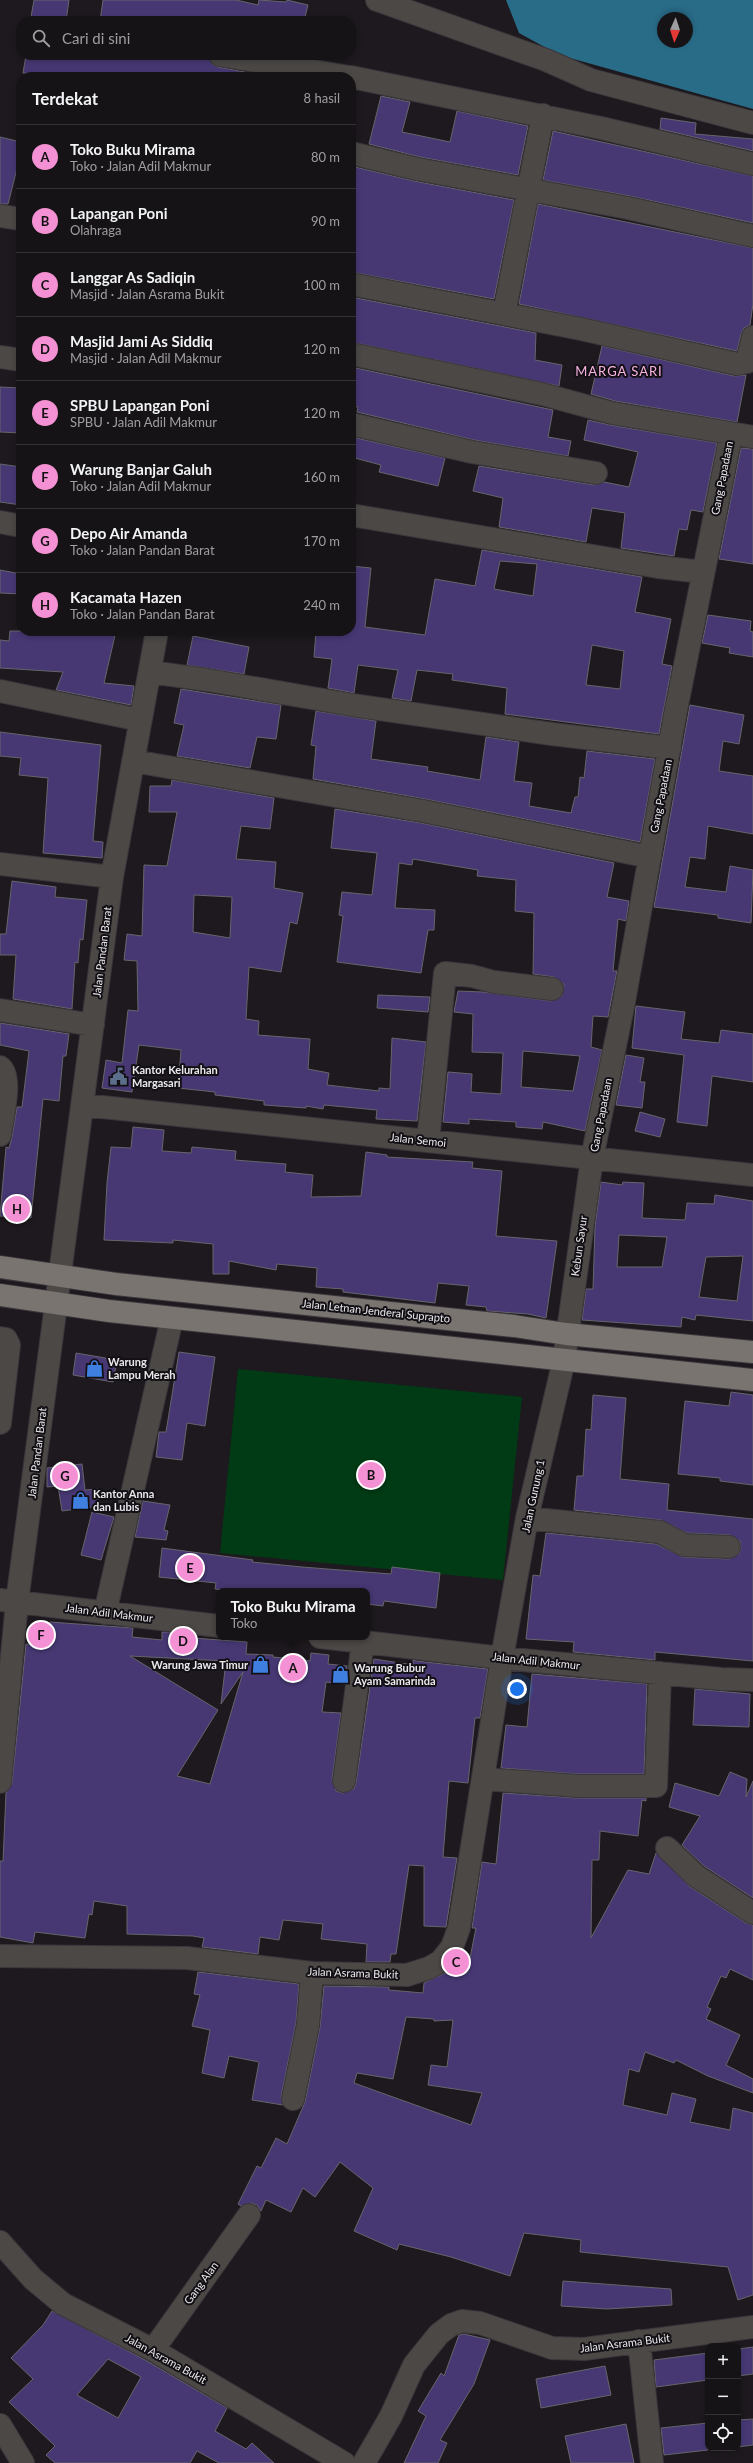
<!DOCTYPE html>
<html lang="id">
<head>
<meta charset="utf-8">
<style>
  body { margin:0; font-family:Lato,sans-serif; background:#1f1c1f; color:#f1f3f6 }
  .controls { position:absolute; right:12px; bottom:12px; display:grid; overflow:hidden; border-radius:8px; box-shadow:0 2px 6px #0003 }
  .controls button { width:36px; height:36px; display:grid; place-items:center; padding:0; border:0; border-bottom:1px solid #353235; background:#161316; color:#f1f3f6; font:20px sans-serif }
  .compass { position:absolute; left:657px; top:12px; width:36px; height:36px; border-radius:50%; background:#161316; box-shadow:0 2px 6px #0003; rotate:183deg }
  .you { position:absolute; left:517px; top:1689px; width:14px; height:14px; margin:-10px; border:3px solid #fff; border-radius:50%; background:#1a73e8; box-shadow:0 0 0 6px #1a73e833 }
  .badge { display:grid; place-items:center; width:26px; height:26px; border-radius:50%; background:#f491d4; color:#111; font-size:13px; font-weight:700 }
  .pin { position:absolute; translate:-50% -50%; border:2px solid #fff; box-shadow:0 1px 4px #0006 }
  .popup { position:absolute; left:216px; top:1588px; width:154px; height:52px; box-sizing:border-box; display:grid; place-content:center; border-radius:8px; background:#161316; filter:drop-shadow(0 1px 3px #0005); font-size:13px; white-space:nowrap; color:#9e9ea1 }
  .popup b { font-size:15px; color:#f1f3f6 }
  .popup::after { content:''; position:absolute; left:50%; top:100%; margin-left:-8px; border:8px solid transparent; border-top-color:#161316 }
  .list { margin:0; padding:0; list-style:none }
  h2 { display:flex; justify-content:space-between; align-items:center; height:52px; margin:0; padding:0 16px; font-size:17px }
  h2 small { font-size:13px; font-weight:400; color:#9e9ea1 }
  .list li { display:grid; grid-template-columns:26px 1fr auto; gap:12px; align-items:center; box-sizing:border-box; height:64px; padding:0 16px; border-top:1px solid #353235 }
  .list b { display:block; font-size:15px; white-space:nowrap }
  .list p { margin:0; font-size:13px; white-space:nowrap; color:#9e9ea1 }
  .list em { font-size:13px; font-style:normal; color:#9e9ea1 }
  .icon { flex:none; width:22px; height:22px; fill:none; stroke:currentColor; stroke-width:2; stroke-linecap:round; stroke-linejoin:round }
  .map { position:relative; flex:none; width:753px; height:2463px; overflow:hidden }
  .search { position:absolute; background:#161316; box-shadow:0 2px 6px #0003; left:16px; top:16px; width:340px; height:44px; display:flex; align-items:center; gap:10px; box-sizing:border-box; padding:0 14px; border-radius:16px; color:#9e9ea1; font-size:15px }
  .panel { position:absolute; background:#161316; box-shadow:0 2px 6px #0003; left:16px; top:72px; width:340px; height:564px; border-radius:16px }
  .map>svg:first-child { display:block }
  .green { fill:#003b15 }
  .water { fill:#296c88; fill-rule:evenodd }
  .building { fill:#473874; stroke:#66656b; fill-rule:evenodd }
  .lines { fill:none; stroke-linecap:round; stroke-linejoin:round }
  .minor-casing { stroke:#3a363b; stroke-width:24 }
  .major-casing { stroke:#3a363b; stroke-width:24 }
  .minor { stroke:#4b4846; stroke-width:22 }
  .major { stroke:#7a7471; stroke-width:22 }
  .labels { text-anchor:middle; stroke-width:4; stroke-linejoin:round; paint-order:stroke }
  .street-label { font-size:11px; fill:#ebe9ec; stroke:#131015 }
  .poi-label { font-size:11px; font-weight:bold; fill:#ebe9ec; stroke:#131015; text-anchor:start }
  .quarter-label { font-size:13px; letter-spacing:1px; fill:#f9b3e1; stroke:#131015 }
</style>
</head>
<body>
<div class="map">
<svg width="753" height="2463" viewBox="0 0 753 2463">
  <rect width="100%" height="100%" fill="#1d191e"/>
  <!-- green -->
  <path class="green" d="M238,1369L522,1397L503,1580L220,1553Z"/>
  <!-- water -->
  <path class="water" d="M506,0H753V109L559,55L519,33ZM663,18H687V42H663Z"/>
  <!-- building -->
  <path class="building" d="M34,0H69L66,21L31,17Z
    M103,0H236L258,5L259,0L286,2L287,0L308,5L304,21H100Z
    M26,55H208L212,64L218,67L266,76L61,77L23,73Z
    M381,96L410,102L402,132L450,142L457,111L528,126L518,175L420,157L369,144Z
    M661,118L696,123L695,134L753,139V151L660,129Z
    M553,131L753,176V223L630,196L543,180Z
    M0,137L21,142V153L8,204H0Z
    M351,166L414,181L514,200L494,299L351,272Z
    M538,204L753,248V304L750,325L744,328L741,334L737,351L519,304Z
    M351,297L536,333L535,360L562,365L559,386L351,342Z
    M602,346L734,376L746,375L737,422L615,401L591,394Z
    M351,367L553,410L548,437L571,441L568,456L474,440L357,412L358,407L351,406Z
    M0,387L21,388V433L0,432Z
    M588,420L610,425L717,443L703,512L691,510L687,530L679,529L674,556L621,548L625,513L592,508L586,542L499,527L503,498L473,491L479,466L594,485L604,482L629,487L638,452L584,440Z
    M352,437L445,458L438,486L379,472L381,465L351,457Z
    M741,448L753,449V564L719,559Z
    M0,464L21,467V505L0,502Z
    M482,550L642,577L635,612L671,619L662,664L672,666L659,734L505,714L507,688L452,680L453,674L417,670L411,701L392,698L398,670L358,665L354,693L328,688L332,659L314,657L316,631H351V566L371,568L365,627L425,635L435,579L475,586ZM500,561L537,564L533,596L494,589ZM592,645L624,651L620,689L586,685Z
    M0,570L21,574V594L0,593Z
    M708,615L751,621L750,631L753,632V657L729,653L730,648L702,643Z
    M10,631H116L104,683L134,686L131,705L56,690L63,672L0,668V640L9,641Z
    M193,636L249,647L244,674L187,665Z
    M181,689L281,705L276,739L257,737L250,768L177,756L184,725L174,723Z
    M690,705L744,715L739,744L723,741L719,771L753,776V834L708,826L705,859L690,857L685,887L726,892L730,866L753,870L751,923L718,918V915L654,907Z
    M316,711L376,721L371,759L428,767L427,771L480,780L486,737L519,742L514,781L532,783L529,806L571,813L575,797H578L580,777L584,778L587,751L655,759L640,842L425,799L313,779L316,746L311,745Z
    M0,732L101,745L93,841L103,842L102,858L43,853L48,778L19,775L21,758L0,756Z
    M172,780L274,798L270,829L241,826L236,859L276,862L274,888L303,893L297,924L290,922L281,972L249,967L246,1019L259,1021L258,1035L310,1039L308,1069L329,1073L327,1085L379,1091V1088L390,1089L392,1038L426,1042L417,1121L376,1119L377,1110L324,1105L323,1109L306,1106V1108L264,1105V1101L215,1095V1092L178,1088L181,1050L139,1045L132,1092L102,1088L106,1060L122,1063L128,1010L138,1011L137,961L124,960L127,934L142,936L144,865L167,866L177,812H149L150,786H171ZM194,895L232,897L230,938L193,932Z
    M335,809L421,823L614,863L607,897L629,901L626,921L618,919L613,971H617L608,1017L593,1016L591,1047L602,1050L585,1131L543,1122L542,1129L516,1127V1122L469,1119V1124L443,1122L448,1072L472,1074L471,1092L501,1094L503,1053L472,1052L473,1014L454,1012L458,991L483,992L551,1001L562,996L564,984L554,977L533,974L534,913L515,911L516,880L477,876L478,870L413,859L412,865L399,863L395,908L435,910L434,930H428L421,973L337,962L343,916L339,915L342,892L372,895L377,853L331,848ZM523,1051L580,1056L573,1091L521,1087Z
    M12,881L56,887L55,897L87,900L83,940L80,939L78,963L75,962L72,1009L13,999L16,955H0V934H6Z
    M378,995L430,997L428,1012L377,1008Z
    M636,1006L685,1012L681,1039L719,1043L721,1030L753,1034V1082L712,1076L707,1126L677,1122L684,1055L632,1048Z
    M0,1023L69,1034L66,1056H63L59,1101L43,1099L31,1218L0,1216L6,1147L9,1148L12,1137L17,1107H22L29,1051L0,1045Z
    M626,1055L644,1058L640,1082H645L642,1108L616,1105Z
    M640,1112L665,1119L660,1137L635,1131Z
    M133,1127L164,1130L162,1151L191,1153L192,1147L236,1151L235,1160L286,1164L285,1172L313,1175L311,1197L361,1196L366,1152L387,1155V1157L473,1162L472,1168L502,1171L496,1236L557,1241L546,1318L528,1314L487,1311L486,1307L466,1305L469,1286L438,1283L435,1303L343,1292V1289L316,1287L317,1268L277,1264L276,1270L229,1261V1274H213V1244L173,1240V1243L104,1240L107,1183L111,1147L131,1148Z
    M601,1182L622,1185L623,1182L644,1183L642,1218L685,1220L687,1203L714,1204L715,1195L753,1201V1321L696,1315L695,1320L682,1317L681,1327L582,1320L586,1289H593L595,1226ZM619,1235L667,1237L662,1267H617ZM743,1256L737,1301L699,1297L706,1257Z
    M179,1352L215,1357L205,1426L187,1423L182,1460L156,1457L159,1432H166Z
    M76,1353L117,1360L113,1382L73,1375Z
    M731,1392L753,1395V1485L720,1481V1478L678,1474L685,1401L729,1406Z
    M593,1395L626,1398L620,1479L669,1484L667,1510L753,1519V1661L655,1652V1660L573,1652L574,1642L526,1639L533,1575L540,1576L546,1533L656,1544L683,1557L729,1559L739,1554L741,1548L740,1541L730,1535L687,1533L661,1520L574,1510L577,1476H583L586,1429L591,1430Z
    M82,1464L85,1490L98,1489L100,1506L62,1511L58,1486L47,1487V1468Z
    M143,1501L170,1505L164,1530L168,1531L166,1540L135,1537Z
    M92,1512L114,1517L101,1560L81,1555Z
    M162,1548L253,1560L252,1562L302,1567L391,1574L392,1567L440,1573L436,1608L384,1601L383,1606L367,1604V1591H231L215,1589L216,1583L159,1577Z
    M50,1622L133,1628L132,1637L162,1640V1632H168L179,1634V1637L247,1642L246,1654L273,1655V1657L310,1661L311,1653L329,1655L328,1664L347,1666L345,1684L326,1682L322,1712L341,1713L332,1780L336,1791L343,1793L354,1789L356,1783L374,1659L413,1665V1660L416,1661L488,1669L480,1718H475L468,1783L449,1781L443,1857L457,1858L446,1927L424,1926V1866L409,1865L396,1954H391L390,1962H366L367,1944L321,1939L323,1924L283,1920L279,1940L260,1937L258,1954L202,1947L204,1938L193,1936L127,1934V1906L94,1901L92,1915L89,1914L85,1938L35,1932L33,1943L0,1937V1861H3L6,1793L12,1783L26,1644L34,1645V1629H50ZM130,1656L226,1661L221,1704L243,1672L210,1784L177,1776L218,1710Z
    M532,1674L647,1684L644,1774H578L501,1768L506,1725L527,1727Z
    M695,1689L750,1694L749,1727L693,1725Z
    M730,1772L747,1779L746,1797L753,1781V1898L704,1866L682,1845L700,1816L669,1807L675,1783L719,1796Z
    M503,1793L577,1798H646V1801L642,1800L638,1836L600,1831L599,1860H592L591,1938L628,1870L649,1874L656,1853L689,1886L746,1923L753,1925V1980L730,1969L726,1978L721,1976L707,2007L711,2009L706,2019L740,2035L726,2065L753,2079V2093L708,2076L676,2060L674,2063L645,2052L639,2072L629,2069L623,2105L667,2115L672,2093L696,2099L690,2122L730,2130L733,2108L753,2113V2295L738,2300L728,2267L580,2252L581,2240L524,2233L510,2276L451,2257L399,2244L397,2250L354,2231L373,2188L340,2162L315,2197L303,2188L291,2212L266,2200L261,2211L257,2205L251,2203L241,2206L238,2204L257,2166L261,2168L276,2138L287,2144L305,2102L320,2027L324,1986L389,1987V1990L423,1993L424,1983L445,1973H467L476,1928H472L482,1862L496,1864ZM406,2017L434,2019V2021L453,2020L447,2067L431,2065L428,2085L482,2093L471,2125L354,2083L357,2073L393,2079Z
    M198,1972L299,1984L296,2023L281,2097L283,2105L252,2100L259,2062L229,2056L224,2078L202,2073L210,2030L192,2026L200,1995L194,1994Z
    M563,2281L671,2289L672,2305L607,2309L561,2306Z
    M52,2311L147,2361L227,2408L215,2431L246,2449L252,2443L274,2463H219L197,2451L190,2463H55L46,2455L55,2446L9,2402L33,2379L11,2358L43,2325ZM108,2359L141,2377L118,2418L77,2395Z
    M464,2334L490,2340L474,2384L440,2440L447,2443L438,2463H404L426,2416L418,2411L441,2373L444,2376L459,2335Z
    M753,2347V2374L738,2376V2349Z
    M708,2353V2380L656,2387L654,2360Z
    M605,2366L611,2395L541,2408L536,2379Z
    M753,2419V2445L738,2447V2420Z
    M708,2423V2450L664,2455L661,2428Z
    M626,2424L634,2463H571L565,2436Z"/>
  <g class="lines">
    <defs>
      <path id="minor" d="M377,0L546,60L591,80L753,123
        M220,55L349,77
        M351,77L601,128L753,164
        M351,153L417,169L628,208L753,236
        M0,216L21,219
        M351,284L581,329L737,364L747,362L753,337
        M504,314L543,115
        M351,354L542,394L612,413L753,437
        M0,357L21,360
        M351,424L472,452L596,473
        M351,515L658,567L703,572
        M0,522L21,526
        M150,672L208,680L352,705L552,734L670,748
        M0,691L140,720
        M133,761L423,811L650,857
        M0,864L112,877
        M0,1010L93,1025
        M0,1067C13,1076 2,1119 0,1135
        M83,1105L753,1175
        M428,1141L445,973L472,976L494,982L552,989
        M0,1338L6,1339L9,1345L0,1423
        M527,1518L660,1532L684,1545L729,1547
        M0,1600L219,1626
        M105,1613L172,1318
        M320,1637L502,1658L721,1679L753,1680
        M483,1779L578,1786H656L660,1673
        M344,1781L363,1642
        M0,1782L17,1602L112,877L157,631
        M667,1848L696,1876L753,1913
        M0,1956L187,1958L312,1973L407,1975L429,1968L441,1961L452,1947L459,1928L502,1658L527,1518L564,1360L592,1158L623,1007L676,710L731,435
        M293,2099L308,2025L312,1973
        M0,2242L33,2279L63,2304L153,2350L344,2463
        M639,2341L652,2463
        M153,2350L249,2215
        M0,2425L23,2463
        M364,2463L391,2416L414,2365L439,2334L451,2325L462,2321L480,2323L552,2348L584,2349L753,2327"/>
      <path id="major" d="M0,1267L116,1284L514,1326L566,1334L753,1352
        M0,1295L109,1311L753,1380"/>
    </defs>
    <!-- minor casing -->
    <use href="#minor" class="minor-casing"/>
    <!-- major casing -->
    <use href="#major" class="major-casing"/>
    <!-- minor -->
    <use href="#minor" class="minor"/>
    <!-- major -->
    <use href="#major" class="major"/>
  </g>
  <!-- icons -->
  <defs>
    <symbol id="civic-bare" viewBox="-9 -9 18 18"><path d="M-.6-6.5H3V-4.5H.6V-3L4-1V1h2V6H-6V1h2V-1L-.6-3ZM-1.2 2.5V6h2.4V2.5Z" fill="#5c6f8a" stroke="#131015" stroke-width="2.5" paint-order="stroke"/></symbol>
    <symbol id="shop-bare" viewBox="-9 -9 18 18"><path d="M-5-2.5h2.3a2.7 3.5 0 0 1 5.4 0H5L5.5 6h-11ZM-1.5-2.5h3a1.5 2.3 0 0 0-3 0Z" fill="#3f7fe0" stroke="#131015" stroke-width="2.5" paint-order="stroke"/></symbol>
  </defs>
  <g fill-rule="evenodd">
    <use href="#civic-bare" x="106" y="1064" width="25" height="25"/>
    <use href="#shop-bare" x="82" y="1356" width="25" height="25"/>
    <use href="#shop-bare" x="68" y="1488" width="25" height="25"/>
    <use href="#shop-bare" x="248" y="1652" width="25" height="25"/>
    <use href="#shop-bare" x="328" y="1662" width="25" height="25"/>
  </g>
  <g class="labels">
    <!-- street labels -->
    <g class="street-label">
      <text transform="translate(722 478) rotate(-79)" y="4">Gang Papadaan</text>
      <text transform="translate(661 796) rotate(-79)" y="4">Gang Papadaan</text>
      <text transform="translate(102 952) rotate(-83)" y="4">Jalan Pandan Barat</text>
      <text transform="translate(601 1115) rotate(-79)" y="4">Gang Papadaan</text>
      <text transform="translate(418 1140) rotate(6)" y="4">Jalan Semoi</text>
      <text transform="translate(579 1246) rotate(-82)" y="4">Kebun Sayur</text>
      <text transform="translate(376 1311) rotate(6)" y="4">Jalan Letnan Jenderal Suprapto</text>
      <text transform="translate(37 1453) rotate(-83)" y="4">Jalan Pandan Barat</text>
      <text transform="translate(533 1496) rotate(-78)" y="4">Jalan Gunung 1</text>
      <text transform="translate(109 1613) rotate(7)" y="4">Jalan Adil Makmur</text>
      <text transform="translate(536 1661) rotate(6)" y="4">Jalan Adil Makmur</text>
      <text transform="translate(353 1973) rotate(2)" y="4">Jalan Asrama Bukit</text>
      <text transform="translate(201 2283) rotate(-54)" y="4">Gang Alan</text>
      <text transform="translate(625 2343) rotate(-7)" y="4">Jalan Asrama Bukit</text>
      <text transform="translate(166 2359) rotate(29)" y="4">Jalan Asrama Bukit</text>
    </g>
    <!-- poi labels -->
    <g class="poi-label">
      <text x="132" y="1074">Kantor Kelurahan<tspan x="132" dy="13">Margasari</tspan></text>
      <text x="108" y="1366">Warung<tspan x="108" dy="13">Lampu Merah</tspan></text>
      <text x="93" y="1498">Kantor Anna<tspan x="93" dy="13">dan Lubis</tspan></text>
      <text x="248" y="1669" text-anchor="end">Warung Jawa Timur</text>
      <text x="354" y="1672">Warung Bubur<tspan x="354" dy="13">Ayam Samarinda</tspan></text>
    </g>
    <!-- quarter labels -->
    <g class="quarter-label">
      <text x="619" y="376">MARGA SARI</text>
    </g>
  </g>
</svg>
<div class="controls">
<button>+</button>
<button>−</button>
<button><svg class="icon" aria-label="locate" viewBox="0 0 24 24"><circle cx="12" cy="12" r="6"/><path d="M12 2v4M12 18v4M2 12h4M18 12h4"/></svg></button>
</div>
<svg class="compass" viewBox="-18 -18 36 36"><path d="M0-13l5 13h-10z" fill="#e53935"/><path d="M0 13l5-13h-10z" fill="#9e9ea1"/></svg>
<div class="you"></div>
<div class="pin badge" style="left:293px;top:1668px">A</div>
<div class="popup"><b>Toko Buku Mirama</b>Toko</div>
<div class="pin badge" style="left:371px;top:1475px">B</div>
<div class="pin badge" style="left:456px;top:1962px">C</div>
<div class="pin badge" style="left:183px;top:1641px">D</div>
<div class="pin badge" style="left:190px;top:1568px">E</div>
<div class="pin badge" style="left:41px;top:1635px">F</div>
<div class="pin badge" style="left:65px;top:1476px">G</div>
<div class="pin badge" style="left:17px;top:1209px">H</div>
<div class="search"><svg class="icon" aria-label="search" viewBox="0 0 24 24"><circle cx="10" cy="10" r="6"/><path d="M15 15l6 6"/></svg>Cari di sini</div>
<section class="panel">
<h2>Terdekat<small>8 hasil</small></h2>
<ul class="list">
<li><span class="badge">A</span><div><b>Toko Buku Mirama</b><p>Toko · Jalan Adil Makmur</p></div><em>80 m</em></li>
<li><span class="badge">B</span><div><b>Lapangan Poni</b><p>Olahraga</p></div><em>90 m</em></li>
<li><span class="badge">C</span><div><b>Langgar As Sadiqin</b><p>Masjid · Jalan Asrama Bukit</p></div><em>100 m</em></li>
<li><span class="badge">D</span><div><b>Masjid Jami As Siddiq</b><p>Masjid · Jalan Adil Makmur</p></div><em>120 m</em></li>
<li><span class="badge">E</span><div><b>SPBU Lapangan Poni</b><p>SPBU · Jalan Adil Makmur</p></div><em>120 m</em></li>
<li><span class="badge">F</span><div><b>Warung Banjar Galuh</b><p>Toko · Jalan Adil Makmur</p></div><em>160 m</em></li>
<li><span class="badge">G</span><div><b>Depo Air Amanda</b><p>Toko · Jalan Pandan Barat</p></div><em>170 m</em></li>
<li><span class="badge">H</span><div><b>Kacamata Hazen</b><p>Toko · Jalan Pandan Barat</p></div><em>240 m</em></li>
</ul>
</section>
</div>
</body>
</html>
